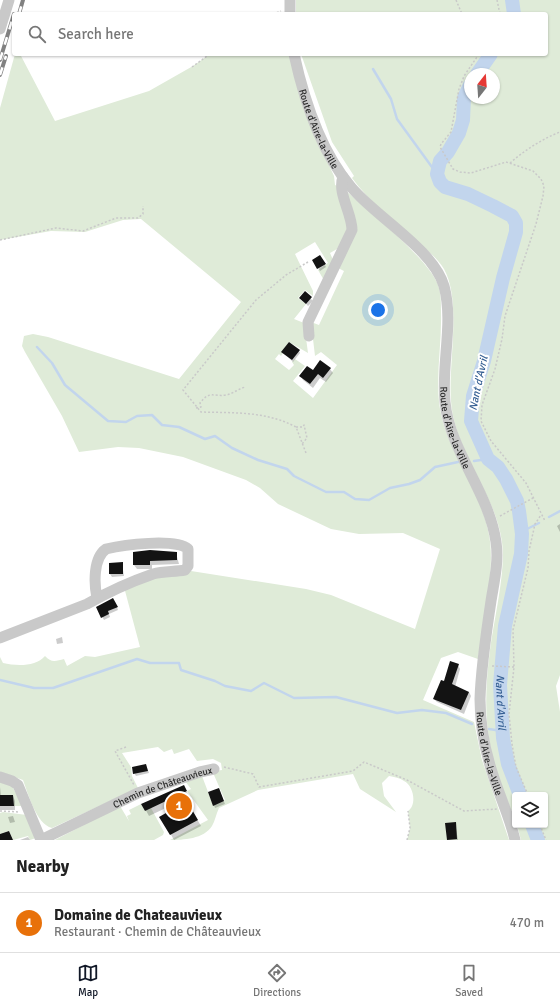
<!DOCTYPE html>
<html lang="en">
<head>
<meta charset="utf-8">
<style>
  body { margin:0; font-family:Signika,sans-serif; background:#f6f6f6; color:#222 }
  .controls { position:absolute; right:12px; bottom:12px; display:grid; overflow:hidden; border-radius:4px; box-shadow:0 1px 3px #0004 }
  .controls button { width:36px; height:36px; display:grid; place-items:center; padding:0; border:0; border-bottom:1px solid #e0e0e0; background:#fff; color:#222; font:20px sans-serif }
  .compass { position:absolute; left:464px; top:68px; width:36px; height:36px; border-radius:50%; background:#fff; box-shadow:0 1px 3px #0004; rotate:17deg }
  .you { position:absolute; left:378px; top:310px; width:14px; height:14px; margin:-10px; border:3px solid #fff; border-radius:50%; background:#1a73e8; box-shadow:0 0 0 6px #1a73e833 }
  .badge { display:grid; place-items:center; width:26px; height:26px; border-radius:50%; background:#111827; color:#fff; font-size:13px; font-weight:700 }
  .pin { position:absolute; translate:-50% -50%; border:2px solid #fff; box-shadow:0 1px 4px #0006 }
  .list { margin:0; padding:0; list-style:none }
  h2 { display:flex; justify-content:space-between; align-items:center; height:52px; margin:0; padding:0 16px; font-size:17px }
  h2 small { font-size:13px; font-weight:400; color:#767676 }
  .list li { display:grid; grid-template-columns:26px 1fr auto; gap:12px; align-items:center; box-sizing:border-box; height:60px; padding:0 16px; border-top:1px solid #e0e0e0 }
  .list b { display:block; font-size:15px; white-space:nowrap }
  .list p { margin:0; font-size:13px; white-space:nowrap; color:#767676 }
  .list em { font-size:13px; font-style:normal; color:#767676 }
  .icon { flex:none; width:22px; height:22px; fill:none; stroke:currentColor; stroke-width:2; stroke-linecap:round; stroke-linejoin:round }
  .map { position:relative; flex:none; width:560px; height:840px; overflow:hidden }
  .search { position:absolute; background:#fff; box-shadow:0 1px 3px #0004; left:12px; right:12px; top:12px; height:44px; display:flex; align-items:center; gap:10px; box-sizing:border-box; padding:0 14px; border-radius:4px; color:#767676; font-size:15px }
  .sheet { height:112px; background:#fff }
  nav { display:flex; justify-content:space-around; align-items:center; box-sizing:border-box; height:56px; border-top:1px solid #e0e0e0; background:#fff; font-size:11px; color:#767676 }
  nav a { display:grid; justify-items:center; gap:2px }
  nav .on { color:#111827 }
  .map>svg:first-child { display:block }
  .green { fill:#dfebd8; fill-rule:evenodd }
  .shadow { fill:#0003 }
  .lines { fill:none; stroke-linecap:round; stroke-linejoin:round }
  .stream { stroke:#c2d5ed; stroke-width:2.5 }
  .river { stroke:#c2d5ed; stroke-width:14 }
  .building { fill:#131313 }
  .path { stroke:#c9c9c9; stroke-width:1.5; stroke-dasharray:2 2; stroke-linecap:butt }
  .minor { stroke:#c9c9c9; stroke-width:11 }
  .rail-casing { stroke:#818181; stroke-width:4 }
  .rail { stroke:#fff; stroke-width:2.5; stroke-dasharray:8; stroke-linecap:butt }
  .labels { text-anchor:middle; stroke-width:4; stroke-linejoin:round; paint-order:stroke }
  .street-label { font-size:10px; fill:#2c2c2c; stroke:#fff }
  .water-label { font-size:11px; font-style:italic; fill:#355f93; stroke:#fff }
</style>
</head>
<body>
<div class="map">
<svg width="560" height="840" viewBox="0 0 560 840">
  <rect width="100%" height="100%" fill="#fff"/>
  <!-- green -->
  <path class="green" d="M296,0H560V675L556,686L560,712V840H521L517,825H545V795H515V820C506,796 494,770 490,744C484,713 486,681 490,650C494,619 506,571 502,542C495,492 454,450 451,401C448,364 462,301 444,269C437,257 424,248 414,239C392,220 369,201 352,178L354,176L332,142L301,54H546V14H296ZM470,74H494V98H470Z
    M15,54H20L55,121L149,91L193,66L210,54H289L325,157L334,176L335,185L345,190C367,210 429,259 438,285C441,293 441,303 441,312C442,342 436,372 439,402C444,448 478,485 488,530C497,567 483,620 478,659L458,652L441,658L423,700L474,722L482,760L509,840H407L410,828L408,811C417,805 414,786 404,781C400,778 394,777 389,776L382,783L384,796L396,812L360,789L353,774L258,790L219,808C216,814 215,821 212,826C204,839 183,840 170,840L208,820L187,791L191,789L185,781L202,776L213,805L225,800L214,775L215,771L222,770L221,763L213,759L197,761L189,749L174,754L172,749L164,752L158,747L122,753L131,767L132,776L138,788L52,828C36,824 28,793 23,780L0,772V657L3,663C16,666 36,667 45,656C51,663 56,661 64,659L67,666L85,656L95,657L140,647L124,587L156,576L191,571L306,589L331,595L415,629L440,549L403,533L359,534L331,529L278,504L260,488L246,480L183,457L139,448L118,447L79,452L62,416L25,352L22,346L24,336L33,334L48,337L179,379L241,302L141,219L123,220L85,232L51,231L0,240V108ZM348,229L338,268L344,271L319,325L311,322L315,356L321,352L337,365L313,398L293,381L305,366L295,359L292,362L294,365L289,370L275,359L279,354L281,356L283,353L282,352L289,342L308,353L304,323L294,319L306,304L298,298L305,290L313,296V291L295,254L315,242L328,263L318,270L325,282L333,260L330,253L337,249Z
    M0,779L12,786L23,806H14L13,795H0Z
    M141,804L145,811L151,808L164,832L163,835L154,840H55L120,806L129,821L127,816L131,814L129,810Z
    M3,812L27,815L36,838L30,840L28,836L13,840L9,831L0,834V813Z"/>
  <!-- shadow -->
  <path class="shadow" d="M320,256L326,267L320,271L313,260Z
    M305,293L313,301L308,306L301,298Z
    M299,351L300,353L293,362L283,352Z
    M330,369L333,373L326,382L320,378L313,388L303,380L301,376L313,371Z
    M560,524V532L557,526Z
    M176,553L179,564L152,565V569H137L134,565Z
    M122,563L124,576L112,577L110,574Z
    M115,602L118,610L109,614L110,617L104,620L97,607Z
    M62,637L63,643L57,644L56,639Z
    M458,665L460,669L455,687L469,692L471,696L464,714L437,702L434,699Z
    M146,765L149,773L136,776L134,773Z
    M183,786L189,797L149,816L143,805Z
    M0,787L1,796H13L15,801V810H0Z
    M220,792L225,804L215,808L214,805Z
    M187,802L201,826L174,840L161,817Z
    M13,816L15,822L10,823L8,817Z
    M455,823L458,840H448V839Z
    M28,837L30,840H20Z"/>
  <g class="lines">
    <!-- stream -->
    <path class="stream" d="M373,69L391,99L397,119L437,174
      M37,347L52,363L65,385L108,421L126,422L137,416L152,415L162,425L179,427L205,439L215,436L232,448L258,460L287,469L294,476L326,492H344L355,499L369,500L390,488L409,484L420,480L435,467L458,462
      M474,461L488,459
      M549,517L560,511
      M521,532L539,523
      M0,680L34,688H53L137,659L150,663H179L181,670L215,681L225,686L251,691L264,683L294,698L336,697L397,713L422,710L446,713L472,724
      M489,729L502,731"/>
    <!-- river -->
    <g class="river">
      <path d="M512,0L514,14"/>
      <path d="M477,74L491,54"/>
      <path id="s1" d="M470,85L464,98L463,120L459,133L448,152L440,161L437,174L440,182L445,187L468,194L493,206L512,216L516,223V232L503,278L484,361L473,396L471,421L488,459L498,467L506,479L517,501L519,511L522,534L521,554L505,626L500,685L503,738L508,764L520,795"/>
      <path d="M532,825L538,840"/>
    </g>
  </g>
  <!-- building -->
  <path class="building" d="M320,255L326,264L317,269L312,260Z
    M305,291L312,297L306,304L299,298Z
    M289,342L300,350L292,360L281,352Z
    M320,360L331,368L323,378L318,374L310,384L299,376L307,366L313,370Z
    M150,550L177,552V560L150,561V565H133V552Z
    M123,562V574H109V563Z
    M113,598L118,607L108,611L109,614L101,618L96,607Z
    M450,661L459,664L452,684L469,692L461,710L433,699L441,680L444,681Z
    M146,764L148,771L133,774L132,767Z
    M184,785L187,791L145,811L141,804Z
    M219,788L224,801L213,806L208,792Z
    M0,795H13L14,806H0Z
    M187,801L198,820L170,835L159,817Z
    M456,822L457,839L447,840L445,823Z
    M9,831L13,840H0V834Z"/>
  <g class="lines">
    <!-- path -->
    <path class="path" d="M456,0L462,14
      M497,0L500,14
      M273,14L281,11
      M479,54L464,76L459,89L451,132L441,144L440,147L453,169L460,172L471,173L506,162L533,171L541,179L544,186L543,196L536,224L505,316L502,339L495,369L482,405L481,421L491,441L526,483L545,521
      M192,67L210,54
      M510,163C525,150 542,139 560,132
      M0,240L56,228L83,231L116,218H138L143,214V206
      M196,408L201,407L200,403C210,390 213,397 226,395C233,394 239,388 246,387
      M296,427H303L304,425L307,438L302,444
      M306,453L296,427C266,411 234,413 201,412L183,390L256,300L286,275L308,262
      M500,516L533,498
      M492,666L514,667
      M126,747L115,751L134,785
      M224,767L253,774L259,787L353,771L364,762L407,780L464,811L497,809
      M528,795L516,767L512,744L509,714L514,667L513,630L528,568L529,551L535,524L541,515
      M0,811L20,812
      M540,825L546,840
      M407,840L410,828L408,811"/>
    <!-- minor -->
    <g class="minor">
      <path d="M290,0V14"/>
      <path d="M0,29L9,0"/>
      <path id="s2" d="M294,54C304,100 320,151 351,187C376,217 433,249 444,286C454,323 441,364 445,402C450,452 489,492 496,542C499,562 494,582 491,601C486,634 481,667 480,699C480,725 485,751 493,775C500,797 510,818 515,840"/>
      <path d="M309,336L308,322L352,230C352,213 337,193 343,177"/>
      <path d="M0,638L87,604C108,592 130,582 153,574C164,571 174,572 185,570L188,566V549C175,538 123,545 106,549C93,558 94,584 97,598"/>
      <path d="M0,777L12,781L18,785L41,840"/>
      <path id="s3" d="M41,840L138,793L200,772L214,769"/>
    </g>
    <defs>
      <path id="rail" d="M19,14L23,0
        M0,60L14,14
        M0,75L6,56"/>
    </defs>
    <!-- rail casing -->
    <use href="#rail" class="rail-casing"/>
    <!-- rail -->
    <use href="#rail" class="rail"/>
  </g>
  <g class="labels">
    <!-- street labels -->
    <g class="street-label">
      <text dy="4" stroke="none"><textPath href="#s2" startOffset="79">Route d'Aire-la-Ville</textPath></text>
      <text dy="4" stroke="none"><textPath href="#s2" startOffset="427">Route d'Aire-la-Ville</textPath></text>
      <text dy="4" stroke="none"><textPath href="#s2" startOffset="763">Route d'Aire-la-Ville</textPath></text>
      <text dy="4" stroke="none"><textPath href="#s3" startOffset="133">Chemin de Châteauvieux</textPath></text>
    </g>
    <!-- water labels -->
    <g class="water-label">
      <text transform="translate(478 383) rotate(-78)" y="4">Nant d'Avril</text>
      <text dy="4" stroke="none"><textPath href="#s1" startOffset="695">Nant d'Avril</textPath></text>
    </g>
  </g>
</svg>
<div class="controls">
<button><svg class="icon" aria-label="layers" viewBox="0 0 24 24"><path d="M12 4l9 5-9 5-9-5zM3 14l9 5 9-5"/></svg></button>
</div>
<svg class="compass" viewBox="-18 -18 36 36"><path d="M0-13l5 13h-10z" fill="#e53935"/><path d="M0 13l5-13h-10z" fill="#767676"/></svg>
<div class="you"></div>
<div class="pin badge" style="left:179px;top:806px;background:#e8710a">1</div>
<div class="search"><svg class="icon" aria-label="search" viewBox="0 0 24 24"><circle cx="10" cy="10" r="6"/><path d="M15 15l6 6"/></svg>Search here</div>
</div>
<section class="sheet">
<h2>Nearby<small></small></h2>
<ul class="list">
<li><span class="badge" style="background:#e8710a">1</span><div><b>Domaine de Chateauvieux</b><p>Restaurant · Chemin de Châteauvieux</p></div><em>470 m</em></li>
</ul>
</section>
<nav>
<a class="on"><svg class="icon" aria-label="map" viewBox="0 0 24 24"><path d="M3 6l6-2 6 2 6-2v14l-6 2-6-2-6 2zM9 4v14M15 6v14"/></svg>Map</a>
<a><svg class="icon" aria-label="directions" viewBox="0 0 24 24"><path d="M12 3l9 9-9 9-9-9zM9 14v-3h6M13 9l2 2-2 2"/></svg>Directions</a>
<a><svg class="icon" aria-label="saved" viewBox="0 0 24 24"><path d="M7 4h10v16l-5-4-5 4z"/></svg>Saved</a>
</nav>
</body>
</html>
